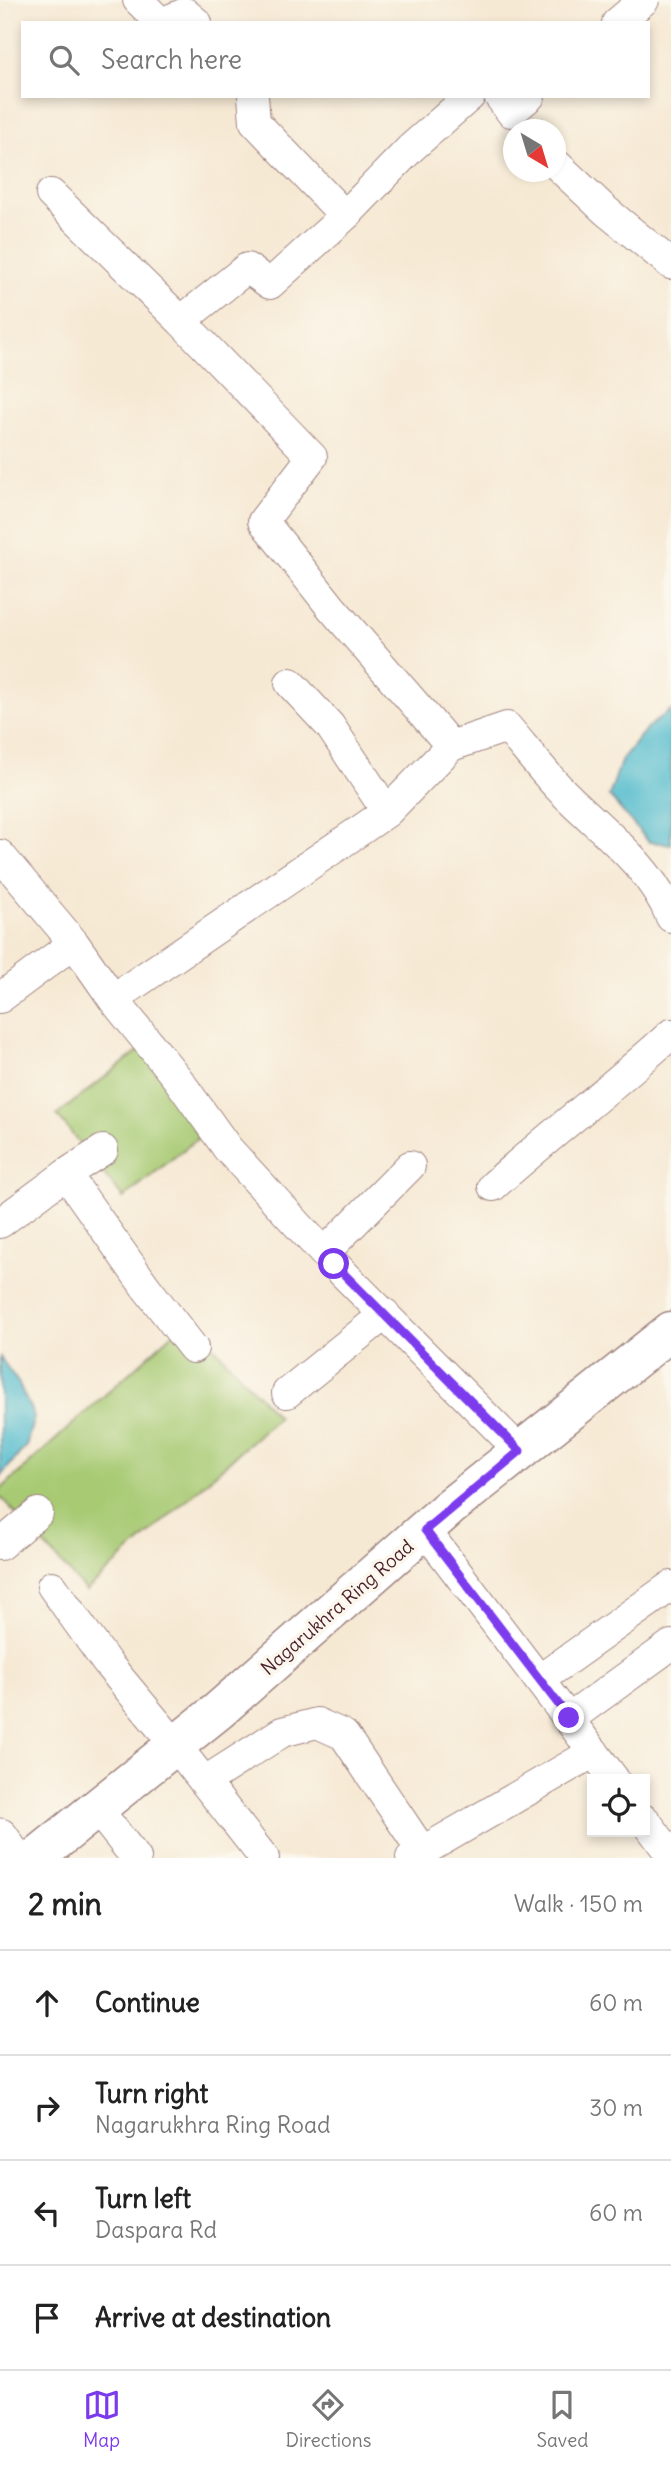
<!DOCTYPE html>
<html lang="en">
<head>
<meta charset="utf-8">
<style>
  body { margin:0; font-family:Delius,sans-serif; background:#f2f2f2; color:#222 }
  .controls { position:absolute; right:21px; bottom:21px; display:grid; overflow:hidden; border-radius:0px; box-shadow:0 4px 10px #0003 }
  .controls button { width:63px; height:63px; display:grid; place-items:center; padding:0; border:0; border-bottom:2px solid #e0e0e0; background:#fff; color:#222; font:35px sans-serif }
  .compass { position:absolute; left:503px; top:119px; width:63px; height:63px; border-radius:50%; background:#fff; box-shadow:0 4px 10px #0003; rotate:142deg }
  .stop { position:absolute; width:21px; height:21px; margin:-16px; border:5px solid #7c3aed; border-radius:50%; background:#fff }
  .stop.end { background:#7c3aed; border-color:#fff; box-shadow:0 2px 7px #0008 }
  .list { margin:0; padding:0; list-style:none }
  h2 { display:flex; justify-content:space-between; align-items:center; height:91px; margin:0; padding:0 28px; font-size:30px }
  h2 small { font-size:23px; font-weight:400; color:#767676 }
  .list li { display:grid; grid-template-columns:46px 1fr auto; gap:21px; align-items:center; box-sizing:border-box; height:105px; padding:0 28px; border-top:2px solid #e0e0e0 }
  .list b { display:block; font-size:26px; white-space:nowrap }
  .list p { margin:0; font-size:23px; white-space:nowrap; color:#767676 }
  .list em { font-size:23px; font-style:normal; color:#767676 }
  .icon { flex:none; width:38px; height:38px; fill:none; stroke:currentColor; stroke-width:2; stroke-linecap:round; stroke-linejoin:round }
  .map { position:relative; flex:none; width:671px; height:1858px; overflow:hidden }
  .search { position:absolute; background:#fff; box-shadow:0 4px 10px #0003; left:21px; right:21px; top:21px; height:77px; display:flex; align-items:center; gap:18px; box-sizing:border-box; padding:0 24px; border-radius:0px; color:#767676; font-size:26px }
  .sheet { height:511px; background:#fff }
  nav { display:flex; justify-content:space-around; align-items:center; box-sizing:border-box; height:98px; border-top:2px solid #e0e0e0; background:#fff; font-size:19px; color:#767676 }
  nav a { display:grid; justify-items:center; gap:4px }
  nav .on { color:#7c3aed }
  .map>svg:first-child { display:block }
  .green { fill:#a7ca73; stroke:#78744f; stroke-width:2 }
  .water { fill:#51bbcd; stroke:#4e6d7c; stroke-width:2 }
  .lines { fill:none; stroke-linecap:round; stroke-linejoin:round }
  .minor-casing { stroke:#a08480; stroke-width:32 }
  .tertiary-casing { stroke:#a08480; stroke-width:39 }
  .secondary-casing { stroke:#a08480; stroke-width:41 }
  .minor { stroke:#fff; stroke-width:30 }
  .tertiary { stroke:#fff; stroke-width:37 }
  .secondary { stroke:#fff; stroke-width:38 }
  .route { stroke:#7c3aed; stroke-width:9 }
  .labels { text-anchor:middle; stroke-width:7; stroke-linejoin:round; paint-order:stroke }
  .street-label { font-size:19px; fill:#4a1f2b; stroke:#fbf7ec }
</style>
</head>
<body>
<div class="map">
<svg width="671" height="1858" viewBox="0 0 671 1858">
  <rect width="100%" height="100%" fill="#fbf7ec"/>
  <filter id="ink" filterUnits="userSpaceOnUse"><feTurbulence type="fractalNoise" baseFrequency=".0143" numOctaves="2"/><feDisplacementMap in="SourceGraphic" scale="14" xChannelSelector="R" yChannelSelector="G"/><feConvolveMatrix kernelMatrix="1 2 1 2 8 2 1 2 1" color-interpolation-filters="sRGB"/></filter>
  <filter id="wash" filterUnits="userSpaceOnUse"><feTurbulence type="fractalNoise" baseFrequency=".00686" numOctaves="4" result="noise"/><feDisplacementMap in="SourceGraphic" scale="28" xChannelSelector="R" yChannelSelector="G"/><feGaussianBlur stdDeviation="1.57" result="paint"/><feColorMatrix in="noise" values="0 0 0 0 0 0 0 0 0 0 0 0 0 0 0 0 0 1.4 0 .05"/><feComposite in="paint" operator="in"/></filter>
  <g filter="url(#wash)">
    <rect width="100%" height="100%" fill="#f6e9d4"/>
    <!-- green -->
    <path class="green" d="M141,1049L207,1131L123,1198L57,1115Z
      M189,1319L278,1417L86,1591L0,1496V1490Z"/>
    <!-- water -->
    <path class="water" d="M671,710V844L649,842L609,796L622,759L647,728Z
      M0,1357L19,1384L34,1417L26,1446L0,1477Z"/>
  </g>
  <g filter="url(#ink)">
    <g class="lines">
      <defs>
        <path id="minor" d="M138,0L161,23L185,13L197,23
          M617,23L644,0
          M253,96L255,122L345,216L411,148L470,96
          M499,96L511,112L530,96
          M556,164L606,211L671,264
          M51,194L181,321L312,457L263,521L331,607L451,746L507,727C524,747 541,769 559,788C599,829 649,863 671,917
          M181,321L247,268L270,284L345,216
          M290,683L330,726L387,812
          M0,855L74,943L113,999L177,1078L228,1149L334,1264L520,1451
          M0,998L74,943
          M113,999L387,812L451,746
          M66,1174L103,1150
          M493,1186C551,1134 613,1087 671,1034
          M0,1223L66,1174L145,1286L193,1348
          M324,1253L410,1166
          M287,1393L385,1314
          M425,1530L614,1779
          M0,1545L38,1513
          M52,1586L107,1663L176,1746L264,1858
          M539,1680L671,1586
          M569,1719L671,1645
          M204,1782L282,1732L317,1723L344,1735L422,1851
          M97,1809L136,1858
          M645,1820L671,1855
          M411,1858L594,1752"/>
        <path id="tertiary" d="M0,1837L14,1858"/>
        <path id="secondary" d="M35,1858L218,1711L450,1507L671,1331"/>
      </defs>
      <!-- minor casing -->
      <use href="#minor" class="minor-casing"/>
      <!-- tertiary casing -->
      <use href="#tertiary" class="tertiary-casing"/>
      <!-- secondary casing -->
      <use href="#secondary" class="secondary-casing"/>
      <!-- minor -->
      <use href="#minor" class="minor"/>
      <!-- tertiary -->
      <use href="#tertiary" class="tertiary"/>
      <!-- secondary -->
      <use href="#secondary" class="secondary"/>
    </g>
  </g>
  <g class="lines" filter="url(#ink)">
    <!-- route -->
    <path class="route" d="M334,1264L520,1451L425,1530L569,1718"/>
  </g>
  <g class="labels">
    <!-- street labels -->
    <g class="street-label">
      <text transform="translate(337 1607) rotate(-41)" y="7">Nagarukhra Ring Road</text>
    </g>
  </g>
</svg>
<div class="controls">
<button><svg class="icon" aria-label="locate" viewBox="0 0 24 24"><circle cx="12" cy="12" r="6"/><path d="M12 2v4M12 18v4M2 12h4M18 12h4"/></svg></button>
</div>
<svg class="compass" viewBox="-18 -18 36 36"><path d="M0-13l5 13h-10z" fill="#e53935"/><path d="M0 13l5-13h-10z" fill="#767676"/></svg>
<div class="stop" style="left:334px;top:1264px"></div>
<div class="stop end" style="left:569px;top:1718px"></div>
<div class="search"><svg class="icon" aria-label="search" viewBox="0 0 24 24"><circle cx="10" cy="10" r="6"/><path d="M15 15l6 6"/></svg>Search here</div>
</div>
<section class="sheet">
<h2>2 min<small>Walk · 150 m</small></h2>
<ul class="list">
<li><svg class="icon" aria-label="ahead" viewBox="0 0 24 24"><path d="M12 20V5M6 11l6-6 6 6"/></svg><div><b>Continue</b></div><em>60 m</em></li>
<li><svg class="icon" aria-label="right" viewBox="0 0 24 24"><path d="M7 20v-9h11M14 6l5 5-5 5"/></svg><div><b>Turn right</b><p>Nagarukhra Ring Road</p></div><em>30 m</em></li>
<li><svg class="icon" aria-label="left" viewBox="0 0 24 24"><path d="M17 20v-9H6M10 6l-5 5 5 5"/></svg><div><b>Turn left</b><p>Daspara Rd</p></div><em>60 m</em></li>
<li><svg class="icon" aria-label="arrive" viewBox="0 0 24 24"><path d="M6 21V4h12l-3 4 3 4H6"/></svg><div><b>Arrive at destination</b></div></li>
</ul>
</section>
<nav>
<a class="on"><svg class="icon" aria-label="map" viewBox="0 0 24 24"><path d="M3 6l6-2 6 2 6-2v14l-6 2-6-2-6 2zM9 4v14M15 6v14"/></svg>Map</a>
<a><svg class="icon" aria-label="directions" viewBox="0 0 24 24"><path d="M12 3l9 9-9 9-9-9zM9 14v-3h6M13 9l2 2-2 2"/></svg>Directions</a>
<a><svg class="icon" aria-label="saved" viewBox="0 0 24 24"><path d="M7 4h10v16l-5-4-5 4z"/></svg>Saved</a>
</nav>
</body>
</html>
